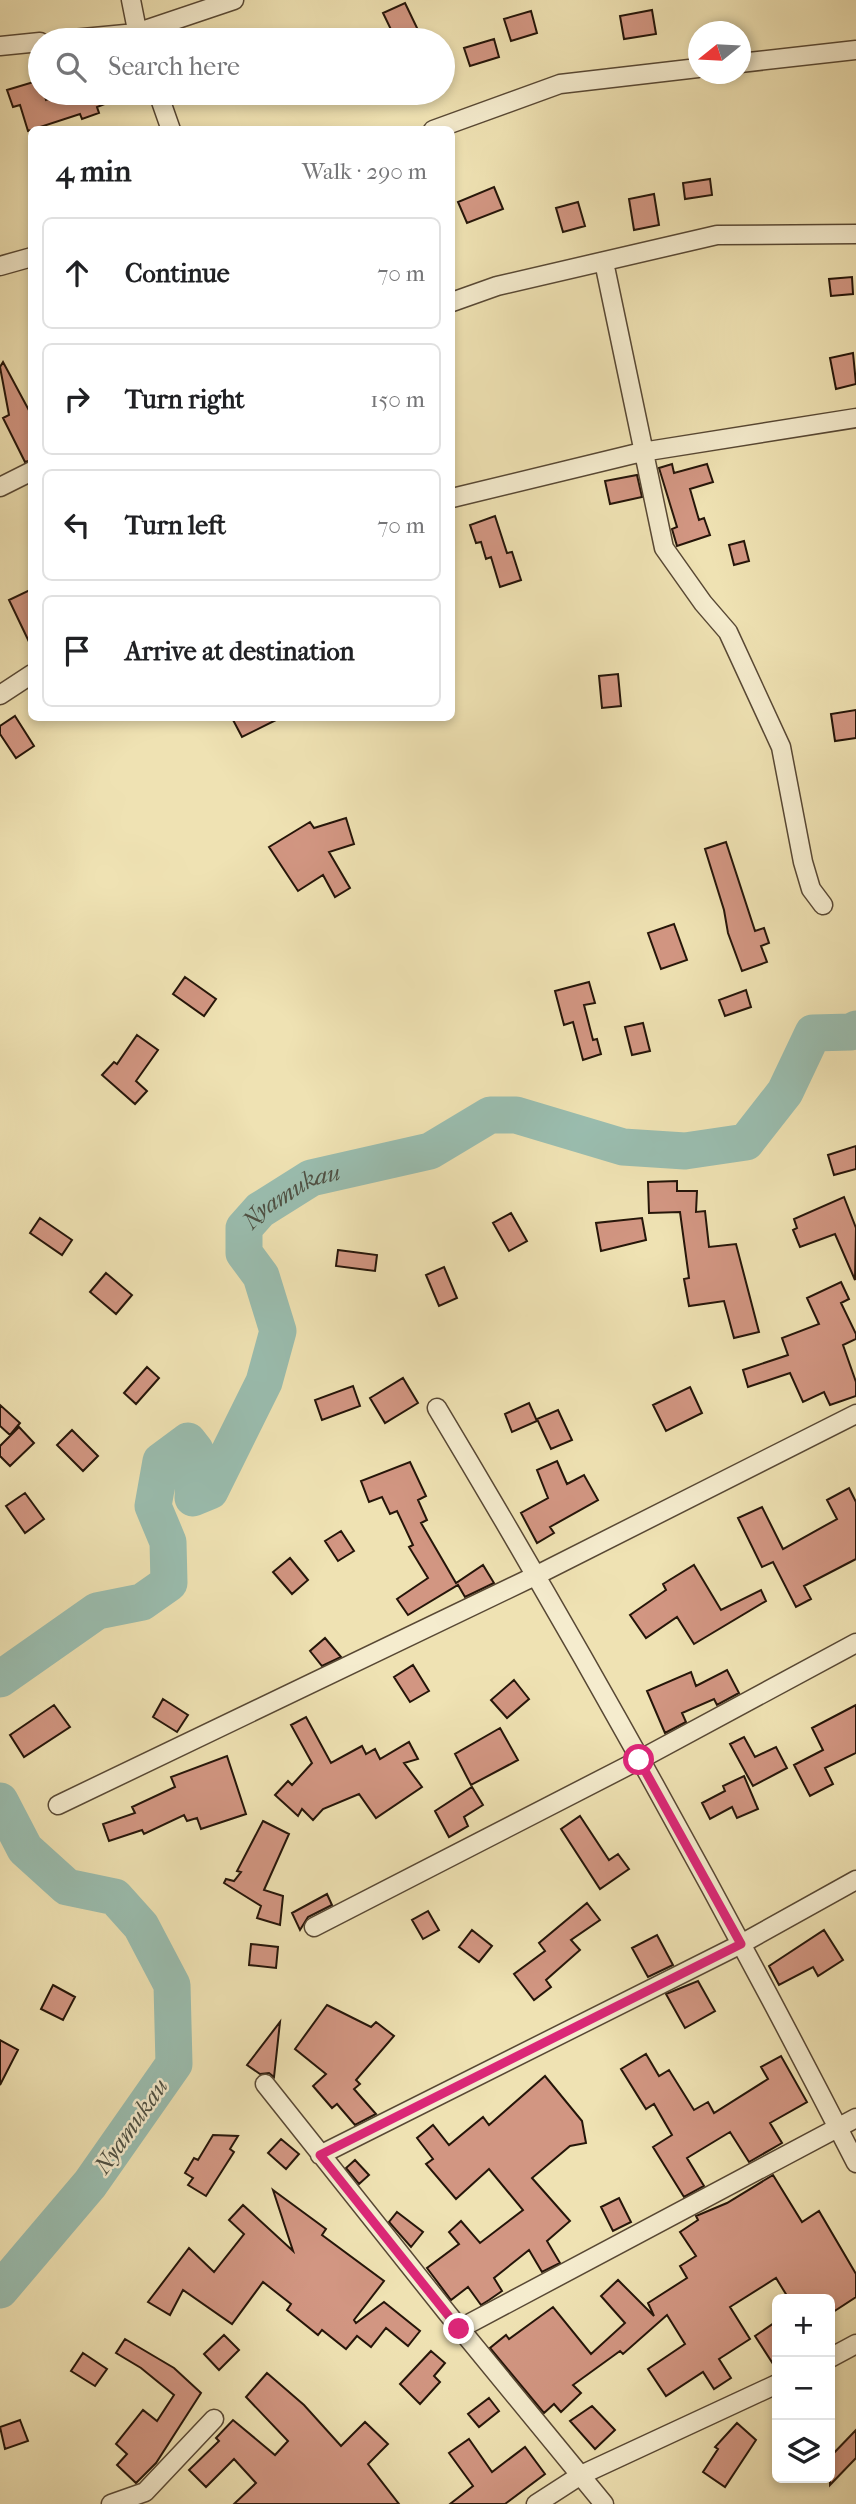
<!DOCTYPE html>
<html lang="en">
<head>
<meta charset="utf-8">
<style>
  body { margin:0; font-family:"IM FELL French Canon",serif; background:#f6f6f6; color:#202124 }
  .controls { position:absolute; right:21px; bottom:21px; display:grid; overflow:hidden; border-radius:10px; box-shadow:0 4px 10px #0003 }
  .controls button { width:63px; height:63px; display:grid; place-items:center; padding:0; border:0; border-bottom:2px solid #e0e0e0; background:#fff; color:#202124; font:35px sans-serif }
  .compass { position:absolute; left:688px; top:21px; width:63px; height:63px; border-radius:50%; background:#fff; box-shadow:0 4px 10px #0003; rotate:252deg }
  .stop { position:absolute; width:21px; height:21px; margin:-16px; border:5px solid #db2777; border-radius:50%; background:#fff }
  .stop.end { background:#db2777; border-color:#fff; box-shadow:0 2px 7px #0008 }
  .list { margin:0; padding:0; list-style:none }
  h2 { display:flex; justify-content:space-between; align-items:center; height:91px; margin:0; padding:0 28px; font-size:30px }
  h2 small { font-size:23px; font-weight:400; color:#757577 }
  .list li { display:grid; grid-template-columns:46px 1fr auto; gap:21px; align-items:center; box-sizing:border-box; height:112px; margin:0 14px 14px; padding:0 14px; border:2px solid #e0e0e0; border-radius:10px }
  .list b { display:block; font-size:26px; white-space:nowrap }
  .list em { font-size:23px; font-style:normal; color:#757577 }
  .icon { flex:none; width:38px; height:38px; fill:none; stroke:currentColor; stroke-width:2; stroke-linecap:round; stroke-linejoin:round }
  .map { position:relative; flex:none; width:856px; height:2504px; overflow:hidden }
  .search { position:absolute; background:#fff; box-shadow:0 4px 10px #0003; left:28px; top:28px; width:427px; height:77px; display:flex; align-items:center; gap:18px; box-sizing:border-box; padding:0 24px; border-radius:38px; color:#757577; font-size:26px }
  .panel { position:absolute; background:#fff; box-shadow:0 4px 10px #0003; left:28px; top:126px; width:427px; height:595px; border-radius:10px }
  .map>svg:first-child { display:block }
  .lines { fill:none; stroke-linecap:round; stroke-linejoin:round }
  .river { stroke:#9abdaf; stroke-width:37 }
  .building { fill:#d29682; stroke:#251509; stroke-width:2 }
  .street-casing { stroke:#584834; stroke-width:21 }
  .street { stroke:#f5ecce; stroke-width:18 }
  .route { stroke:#db2777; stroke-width:9 }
  .labels { text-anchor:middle; stroke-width:5; stroke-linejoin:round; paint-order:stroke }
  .water-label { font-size:24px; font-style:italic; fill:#4e5043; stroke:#f5ecce }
</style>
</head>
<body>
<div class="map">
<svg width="856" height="2504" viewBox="0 0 856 2504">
  <rect width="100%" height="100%" fill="#efe2b3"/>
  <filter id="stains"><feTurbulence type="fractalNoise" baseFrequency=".00286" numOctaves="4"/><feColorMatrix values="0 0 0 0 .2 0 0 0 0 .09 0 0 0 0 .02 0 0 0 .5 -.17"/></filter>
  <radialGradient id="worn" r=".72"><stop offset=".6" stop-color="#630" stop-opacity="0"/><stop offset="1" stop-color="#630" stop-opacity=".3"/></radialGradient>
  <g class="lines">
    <!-- river -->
    <g class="river">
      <path id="s1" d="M0,1679L97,1611L142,1602L169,1583L168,1542L153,1506L161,1461L188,1441L195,1450L193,1498L210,1491L264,1382L278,1331L261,1276L244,1253V1228L260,1210L311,1178L430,1151L490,1115H516L623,1147L685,1151L746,1142L785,1092L813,1033L851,1032L856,1029"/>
      <path d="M0,1801L25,1849L67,1887L115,1897L141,1926L172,1985L174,2064L90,2184L0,2290"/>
    </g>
  </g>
  <!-- building -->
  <path class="building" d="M405,3L418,30L396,40L383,13Z
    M652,10L656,34L624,39L620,16Z
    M531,11L537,33L511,41L504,19Z
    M494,39L499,57L470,66L464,48Z
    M40,80V93H44L46,100L65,93L130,94L97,107L99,113L82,119L80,114L28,131L20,105L13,107L7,90Z
    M710,179L712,195L685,199L683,183Z
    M494,187L503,209L467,223L458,202Z
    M654,194L659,225L634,230L629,199Z
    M578,202L585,226L563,232L556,208Z
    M852,277L853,294L831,296L829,279Z
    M853,353L856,384L836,389L830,358Z
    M3,362L32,416V460L25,462L3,418L9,415L0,367Z
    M672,464L674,473L707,464L713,482L690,489L699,520L704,518L710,535L677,546L672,529L677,527L659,468Z
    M637,475L642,497L610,504L605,481Z
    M495,516L507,553L512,552L521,580L500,587L491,557L486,559L481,542L476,543L470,525Z
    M744,541L749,561L734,565L729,545Z
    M32,589V648L9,600Z
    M618,674L621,706L602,708L599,676Z
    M856,710V738L835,741L831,714Z
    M15,716L34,746L16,758L0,734V726Z
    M232,718H280L242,737Z
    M346,818L354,844L329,852L350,888L335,897L323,875L298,891L269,847L310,822L314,828Z
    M726,842L755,931L764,928L769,943L761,946L767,962L742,971L728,933L724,910L705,849Z
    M674,924L687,960L661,969L648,933Z
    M185,977L216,999L204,1016L173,994Z
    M589,982L595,1003L584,1005L593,1040L597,1039L601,1054L583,1060L573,1022L564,1025L555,991Z
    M746,990L751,1007L725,1016L719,1000Z
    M643,1023L650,1051L632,1055L625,1027Z
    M137,1035L158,1050L136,1081L147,1091L135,1104L102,1075L114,1062L117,1064Z
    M856,1146V1169L834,1175L828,1155Z
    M677,1181V1191H697L696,1212L705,1211L709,1247L736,1244L759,1332L734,1338L724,1301L689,1306L684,1279L689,1278L680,1212L649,1213L648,1182Z
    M844,1197L856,1228L855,1280L835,1234L800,1247L793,1230L797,1228L794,1219Z
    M511,1213L527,1241L509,1251L493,1223Z
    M40,1218L72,1240L62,1255L30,1233Z
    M642,1218L646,1240L601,1251L596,1223Z
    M338,1250L377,1255L375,1271L336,1266Z
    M444,1267L457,1298L439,1306L426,1275Z
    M106,1273L132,1295L116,1314L90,1292Z
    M841,1282L849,1299L841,1303L856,1334V1339L843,1345L856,1382V1396L830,1405L824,1392L803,1402L790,1373L748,1387L743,1370L788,1355L782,1338L819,1324L807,1298Z
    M147,1367L159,1378L136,1404L124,1393Z
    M403,1378L418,1403L385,1423L370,1398Z
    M353,1386L360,1406L322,1420L315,1400Z
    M690,1387L702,1413L666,1431L653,1405Z
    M529,1403L537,1421L512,1432L505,1414Z
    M0,1405L20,1423L10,1435L0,1426Z
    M558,1410L572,1440L551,1449L537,1419Z
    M19,1427L34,1443L10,1466L0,1456V1446Z
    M72,1430L98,1456L83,1471L57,1445Z
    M557,1461L567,1484L584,1475L598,1500L550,1527L554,1533L537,1543L521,1513L548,1498L537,1470Z
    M410,1462L426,1496L418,1500L427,1520L421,1523L456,1583L483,1565L494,1583L465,1597L458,1585L408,1615L397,1599L428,1578L409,1547L413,1545L397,1511L390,1514L382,1497L369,1502L361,1481Z
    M849,1488L856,1502V1559L804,1586L811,1599L796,1607L773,1562L762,1567L738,1518L762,1507L783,1549L837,1519L827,1500Z
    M25,1493L44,1519L25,1533L6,1506Z
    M341,1531L354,1551L338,1561L325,1541Z
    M290,1558L308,1580L292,1594L273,1572Z
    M694,1565L721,1610L761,1590L766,1601L694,1644L677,1617L646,1638L630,1615L666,1590L663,1584Z
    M325,1638L341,1657L322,1666L310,1651Z
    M413,1665L429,1691L410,1702L394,1677Z
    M727,1670L739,1693L717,1705L714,1699L682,1713L686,1722L665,1733L647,1691L691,1672L696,1686Z
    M514,1680L529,1699L507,1718L491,1700Z
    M163,1699L188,1715L177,1732L153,1717Z
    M54,1705L70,1727L24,1757L10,1735Z
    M856,1705V1753L825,1768L833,1784L810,1796L794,1765L823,1750L812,1728Z
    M306,1717L331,1763L362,1746L366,1754L375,1749L380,1759L409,1742L418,1759L404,1763L422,1787L376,1818L359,1794L323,1809L313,1820L302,1809L298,1816L275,1795L288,1781L292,1785L312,1763L291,1725Z
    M500,1728L518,1760L471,1785L455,1754Z
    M744,1737L755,1757L776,1747L787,1768L753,1786L730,1744Z
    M227,1756L246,1814L201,1829L197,1818L187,1821L184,1815L144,1834L142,1830L109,1841L103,1824L135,1813L132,1807L175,1787L171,1777Z
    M744,1776L758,1809L737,1818L732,1807L710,1819L702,1803L725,1791L723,1786Z
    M472,1787L483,1805L464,1817L468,1826L449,1837L435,1811Z
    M580,1816L609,1860L618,1854L629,1869L600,1889L561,1829Z
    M263,1821L289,1834L264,1890L283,1896L280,1925L257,1918L261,1906L224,1883L226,1879L234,1881L241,1872L237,1871Z
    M327,1894L332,1905L308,1917L300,1930L292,1913Z
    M587,1903L600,1920L571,1940L580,1950L546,1980L551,1987L534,2000L514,1974L545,1951L539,1943Z
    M428,1911L439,1930L423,1939L412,1920Z
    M472,1930L492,1946L479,1962L459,1947Z
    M824,1930L843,1960L818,1976L813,1967L779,1985L769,1966Z
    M657,1935L673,1965L648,1977L632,1948Z
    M251,1944L278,1947L276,1968L249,1965Z
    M698,1981L715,2011L685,2028L666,1994Z
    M53,1985L75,1997L63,2020L41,2009Z
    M327,2005L371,2027L376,2022L394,2036L356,2080L360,2084L354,2089L376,2114L355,2125L337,2104L332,2108L313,2086L326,2074L295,2049Z
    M280,2022L274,2077L269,2073L260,2074L247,2065Z
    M0,2040L18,2050L0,2085Z
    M646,2054L659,2076L669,2070L694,2110L708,2102L714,2113L768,2079L761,2067L781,2056L807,2102L770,2123L782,2143L749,2162L730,2132L687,2158L704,2186L684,2197L653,2147L672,2135L654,2104L646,2109L621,2069Z
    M545,2076L582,2121L586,2143L570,2146L532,2178L570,2221L547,2241L560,2263L542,2272L529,2250L494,2278L502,2291L489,2300L481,2305L468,2287L451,2300L427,2268L459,2244L449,2232L461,2221L480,2243L523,2210L489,2169L456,2199L426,2164L433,2159L417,2138L433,2125L449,2145L483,2117L489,2125Z
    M213,2135L238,2136L230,2149L234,2152L206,2196L188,2185L193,2178L185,2173L194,2158L198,2160Z
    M281,2139L299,2154L286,2169L268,2153Z
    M355,2160L369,2175L359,2184L346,2168Z
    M773,2175L802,2222L819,2211L856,2274V2297L830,2314V2299H789L776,2278L730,2307L750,2339L719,2359L731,2378L714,2389L703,2372L666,2396L648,2369L685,2344L667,2315L623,2354L620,2351L573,2385L581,2393L561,2412L554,2404L544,2413L490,2348L506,2335L509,2339L553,2307L591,2354L625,2323L601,2296L618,2280L654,2316L648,2303L687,2278L680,2266L696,2256L680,2232L698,2220L696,2216L727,2203Z
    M273,2190L326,2229L322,2235L384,2281L354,2320L356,2323L384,2302L420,2331L408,2346L386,2328L371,2347L357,2336L346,2349L322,2330L318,2335L287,2310L291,2304L263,2282L232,2324L183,2290L170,2315L148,2302L189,2248L214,2272L244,2234L229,2220L243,2205L293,2251Z
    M619,2198L631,2222L613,2231L601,2207Z
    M397,2212L423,2232L411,2247L389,2222Z
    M777,2321V2370L755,2336Z
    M224,2335L239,2350L219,2370L204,2354Z
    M125,2339L174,2368L201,2393L156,2463L136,2483L117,2465L127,2454L116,2444L143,2410L157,2421L174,2395L141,2368L116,2353Z
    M431,2351L445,2363L434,2376L440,2382L420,2404L400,2384Z
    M83,2353L107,2369L95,2386L71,2371Z
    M267,2373L304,2405L341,2446L365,2422L388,2444L368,2464L399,2504H234L256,2483L234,2459L206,2487L189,2470L219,2441L216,2438L233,2420L275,2455L288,2441L246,2397Z
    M489,2398L499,2411L479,2427L468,2414Z
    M592,2406L615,2430L595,2449L570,2421Z
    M20,2420L28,2441L5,2449L0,2427Z
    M737,2423L756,2440L725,2487L703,2472L718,2449L715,2447Z
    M856,2430V2458L830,2485V2457Z
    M469,2439L492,2472L525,2447L545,2474L505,2504H450L473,2486L449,2453Z"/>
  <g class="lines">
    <defs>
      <path id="street" d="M131,0L139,40
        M62,40L136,33L234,0
        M0,46L40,42
        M740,63L856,50
        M158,93L171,130
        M433,130L560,84L698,68
        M604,262L664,548L703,603L728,632L781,747L803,862L811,889L823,905
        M0,266L32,257
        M452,302L497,286L717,235L856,234
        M0,487L32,471
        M452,498L642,452L856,418
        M0,695L32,674
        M437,1408C585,1655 725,1907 856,2163
        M58,1805L537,1575L856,1414
        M314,1927L639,1760L856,1643
        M265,2084L448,2314L604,2504
        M320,2155L741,1944L856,1880
        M459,2329L856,2118
        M830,2358L856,2344
        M111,2504L145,2492L214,2419
        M536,2504L581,2475L777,2384"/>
    </defs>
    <!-- street casing -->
    <use href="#street" class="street-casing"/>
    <!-- street -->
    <use href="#street" class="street"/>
  </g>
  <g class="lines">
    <!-- route -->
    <path class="route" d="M459,2329L320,2155L741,1944L639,1760"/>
  </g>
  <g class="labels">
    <!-- water labels -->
    <g class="water-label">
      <text dy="8" stroke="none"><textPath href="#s1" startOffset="779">Nyamukau</textPath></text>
      <text transform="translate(131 2126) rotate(-55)" y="8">Nyamukau</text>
    </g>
  </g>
  <rect width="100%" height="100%" filter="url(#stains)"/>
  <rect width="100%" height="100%" fill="url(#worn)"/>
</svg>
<div class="controls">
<button>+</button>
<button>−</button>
<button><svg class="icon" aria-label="layers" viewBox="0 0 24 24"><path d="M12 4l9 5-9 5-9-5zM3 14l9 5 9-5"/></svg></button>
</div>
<svg class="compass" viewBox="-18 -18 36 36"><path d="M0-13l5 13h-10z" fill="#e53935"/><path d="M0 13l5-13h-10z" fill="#757577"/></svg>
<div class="stop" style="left:639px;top:1760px"></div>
<div class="stop end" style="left:459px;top:2329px"></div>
<div class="search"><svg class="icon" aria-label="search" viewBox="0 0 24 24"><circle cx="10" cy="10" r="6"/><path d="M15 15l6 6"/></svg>Search here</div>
<section class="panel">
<h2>4 min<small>Walk · 290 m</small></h2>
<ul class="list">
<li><svg class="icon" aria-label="ahead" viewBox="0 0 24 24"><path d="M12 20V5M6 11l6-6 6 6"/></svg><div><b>Continue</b></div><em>70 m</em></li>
<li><svg class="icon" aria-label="right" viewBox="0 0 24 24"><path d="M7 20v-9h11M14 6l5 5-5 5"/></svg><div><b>Turn right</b></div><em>150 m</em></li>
<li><svg class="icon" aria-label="left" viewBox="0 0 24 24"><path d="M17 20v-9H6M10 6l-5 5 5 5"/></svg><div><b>Turn left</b></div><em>70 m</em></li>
<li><svg class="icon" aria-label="arrive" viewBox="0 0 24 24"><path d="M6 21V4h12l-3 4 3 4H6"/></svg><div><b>Arrive at destination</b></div></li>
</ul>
</section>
</div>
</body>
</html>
